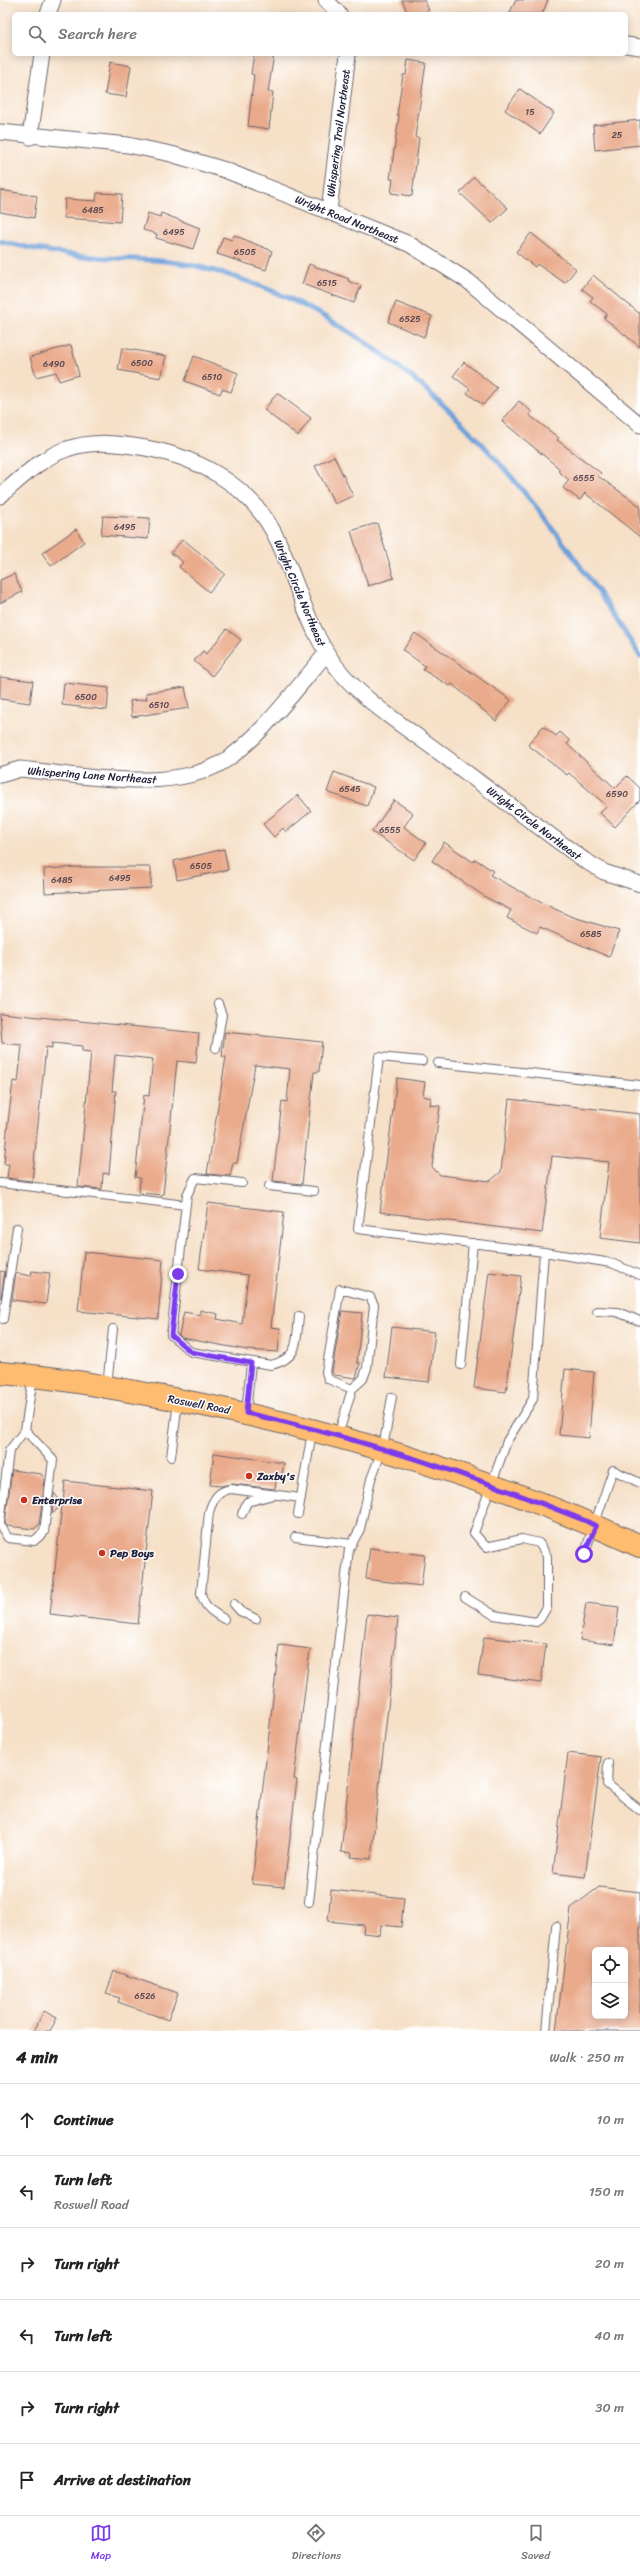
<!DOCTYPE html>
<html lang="en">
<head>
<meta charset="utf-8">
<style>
  body { margin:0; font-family:Sriracha,sans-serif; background:#f2f2f2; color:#222 }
  .controls { position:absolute; right:12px; bottom:12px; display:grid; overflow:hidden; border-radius:6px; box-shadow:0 2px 10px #0003 }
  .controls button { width:36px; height:36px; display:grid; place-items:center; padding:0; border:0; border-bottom:1px solid #e0e0e0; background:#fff; color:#222; font:20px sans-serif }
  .stop { position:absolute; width:12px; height:12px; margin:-9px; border:3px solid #7c3aed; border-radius:50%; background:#fff }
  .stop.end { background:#7c3aed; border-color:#fff; box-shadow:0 1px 4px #0008 }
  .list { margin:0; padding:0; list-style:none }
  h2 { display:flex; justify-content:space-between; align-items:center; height:52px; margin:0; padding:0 16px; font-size:17px }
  h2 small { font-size:13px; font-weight:400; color:#767676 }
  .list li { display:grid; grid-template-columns:26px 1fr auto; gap:12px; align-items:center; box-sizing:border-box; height:72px; padding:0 16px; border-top:1px solid #e0e0e0 }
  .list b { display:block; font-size:15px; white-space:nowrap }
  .list p { margin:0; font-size:13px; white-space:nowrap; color:#767676 }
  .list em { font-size:13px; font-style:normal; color:#767676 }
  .icon { flex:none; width:22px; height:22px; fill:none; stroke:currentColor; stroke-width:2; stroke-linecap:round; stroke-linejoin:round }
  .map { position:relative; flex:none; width:640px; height:2031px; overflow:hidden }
  .search { position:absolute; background:#fff; box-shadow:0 2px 10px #0003; left:12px; right:12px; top:12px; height:44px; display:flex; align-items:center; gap:10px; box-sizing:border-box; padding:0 14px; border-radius:6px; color:#767676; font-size:15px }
  .sheet { height:484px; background:#fff }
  nav { display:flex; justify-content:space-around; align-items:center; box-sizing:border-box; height:56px; border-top:1px solid #e0e0e0; background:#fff; font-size:11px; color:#767676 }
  nav a { display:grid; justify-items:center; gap:2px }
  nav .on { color:#7c3aed }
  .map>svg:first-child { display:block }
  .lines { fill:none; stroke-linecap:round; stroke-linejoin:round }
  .stream { stroke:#6da0d9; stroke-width:5 }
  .building { fill:#eaab8c; fill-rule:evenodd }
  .lane-casing { stroke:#6c646c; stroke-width:10 }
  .street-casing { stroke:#6c646c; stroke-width:17 }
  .primary-casing { stroke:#6c646c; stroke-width:24 }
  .lane { stroke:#fff; stroke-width:8 }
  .street { stroke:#fff; stroke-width:15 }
  .primary { stroke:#fdbc70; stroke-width:22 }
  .route { stroke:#7c3aed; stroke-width:5 }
  .poi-dot { fill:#c8321e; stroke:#fff; stroke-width:1.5 }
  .labels { text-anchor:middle; stroke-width:3; stroke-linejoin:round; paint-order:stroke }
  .number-label { font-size:9px; fill:#54444f }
  .street-label { font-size:11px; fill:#22223b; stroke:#fff }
  .poi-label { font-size:11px; font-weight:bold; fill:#22223b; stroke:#fff; text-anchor:start }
</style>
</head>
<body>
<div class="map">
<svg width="640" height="2031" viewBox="0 0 640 2031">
  <rect width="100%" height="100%" fill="#fff"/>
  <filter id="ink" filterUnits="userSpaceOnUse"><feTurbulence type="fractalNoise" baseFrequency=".025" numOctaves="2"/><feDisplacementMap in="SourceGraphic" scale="8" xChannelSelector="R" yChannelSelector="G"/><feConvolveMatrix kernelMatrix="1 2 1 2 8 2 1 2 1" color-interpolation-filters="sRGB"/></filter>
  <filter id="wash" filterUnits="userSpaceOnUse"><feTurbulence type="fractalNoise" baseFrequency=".012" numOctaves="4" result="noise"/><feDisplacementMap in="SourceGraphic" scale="16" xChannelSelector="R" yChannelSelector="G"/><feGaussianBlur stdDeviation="0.9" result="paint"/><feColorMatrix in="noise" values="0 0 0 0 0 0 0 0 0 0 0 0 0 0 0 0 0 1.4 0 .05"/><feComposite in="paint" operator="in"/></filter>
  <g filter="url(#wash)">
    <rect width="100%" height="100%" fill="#f6e0c7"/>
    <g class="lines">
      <!-- stream -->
      <path class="stream" d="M0,241C35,250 72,256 108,258C140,259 172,260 204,268C404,319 536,491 640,656"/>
    </g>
    <g id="blocks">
      <!-- building -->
      <path class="building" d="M402,0H424L429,10L421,14H408Z
        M516,0H548L542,14H509Z
        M254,54H274L268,92H273L269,129L248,126L254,75L251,74Z
        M408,60L426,63L415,137L419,138L412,196L391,193L393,179H390L399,116L397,115L403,75H406Z
        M110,62L131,66L126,97L105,94Z
        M520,89L554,113L540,134L505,110Z
        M640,120V145L595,150L593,125Z
        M474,177L508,208L492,223L460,193Z
        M0,190L37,196L34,218L0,212Z
        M97,193L122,194L120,222L64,218L65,199L96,201Z
        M148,213L160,217L161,213L200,228L193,249L156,238L157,234L143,230Z
        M531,233L576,269L565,283L537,264L535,267L516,252Z
        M234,235L272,251L266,270L217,254L223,237L232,240Z
        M309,264L349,279L348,281L361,286L354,303L302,284Z
        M593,275L640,314V347L604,318L607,314L590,301L593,297L582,289Z
        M396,302L432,316L424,337L388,322Z
        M71,345L79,375L59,381L56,372L36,377L30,357Z
        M122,348L166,356L161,378L118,370Z
        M194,356L238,373L231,392L222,389L220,394L185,381Z
        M464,362L497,388L483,405L467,393L470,389L453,376Z
        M277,393L311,418L298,436L264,410Z
        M519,401L532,412L529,415L559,438L557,440L601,473L598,476L640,506V537L585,493L580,500L563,488L569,480L558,471L560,469L502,421Z
        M334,456L353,496L335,504L315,466Z
        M103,516L150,518L148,539L101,535Z
        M377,523L394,578L368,586L351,531Z
        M76,529L84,542L51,566L42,553Z
        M183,539L225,574L209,592L179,567L183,562L171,553Z
        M14,574L22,592L0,603V580Z
        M227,629L241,640L212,676L194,661L203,651L206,654Z
        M415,633L511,700L496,721L452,684L450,686L423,670L425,666L403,650Z
        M0,677L33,681L30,703L0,699Z
        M64,683L109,688L107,710L62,705Z
        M185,687L189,708L132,717L130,701L147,699L146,693Z
        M543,726L556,736L560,732L570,741L567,744L615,788L627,776L640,788V800L615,827L600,813L607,806L569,773L567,775L528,745Z
        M334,772L374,787L367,806L327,792Z
        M298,795L311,811L286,832L283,828L274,837L263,824Z
        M394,800L413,813L404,827L426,843L414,860L372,832Z
        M444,842L473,862L475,859L493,871L490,875L540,902L570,916L619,931L609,957L540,927L537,933L507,918L511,910L487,898L432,861Z
        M224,849L228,870L177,880L174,861Z
        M78,867H151V888L45,893L44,869Z
        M0,1013L199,1033L196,1063L177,1061L163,1195L139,1193L140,1178L135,1177L144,1095L149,1096L153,1059L115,1055L112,1091H116L109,1174L103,1173L102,1189L78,1187L91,1052L82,1051V1046L52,1043V1048L46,1047L32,1181L7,1178L9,1164H4L7,1131L13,1081L18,1082L22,1045L2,1043Z
        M225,1032L322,1042L319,1072H314L302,1184L273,1181L282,1101L287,1102L290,1069L255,1065L237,1163H233L230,1176L207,1174L226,1057L222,1056Z
        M397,1078L425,1082L423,1096L431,1098L430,1105L440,1106L432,1167L440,1175L490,1181L501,1172L509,1099L640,1114V1243L600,1238L609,1162L552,1156L542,1233L380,1212Z
        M208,1203L284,1212L271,1327L280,1328L278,1352L247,1350L182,1338L179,1335L184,1312L200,1315V1310L218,1314L217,1319L242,1324L248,1275L199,1269Z
        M84,1252L163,1260L158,1319L78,1311Z
        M0,1271L5,1272L1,1298H0Z
        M32,1271L50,1273L46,1304L12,1300L16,1273L31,1276Z
        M489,1272L521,1276L506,1392L474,1388Z
        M342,1311L362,1313L357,1363H360L356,1378L334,1375L332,1372Z
        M392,1327L435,1332L429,1382L386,1377Z
        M565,1369L594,1372L589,1438L559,1435Z
        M214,1453L284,1463L282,1475H277L275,1489L232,1484L221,1486L210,1485Z
        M12,1470L41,1474L45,1480L39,1525L34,1529L7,1526L5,1523Z
        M65,1481L153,1491L138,1624L50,1614L62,1505L52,1514L54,1493L63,1504Z
        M370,1548L425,1555L421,1586L366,1579Z
        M586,1603L619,1607L614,1645L580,1640Z
        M367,1614L398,1618L371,1859L351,1857L352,1853L341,1852Z
        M484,1637L546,1644L541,1683L478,1675Z
        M279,1645L310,1649L294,1779L297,1780L284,1887L252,1884Z
        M568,1753L601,1757L585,1877L553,1873Z
        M599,1887L640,1892V2031H556L571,1908ZM595,1950H625V2016H595Z
        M331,1890L404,1898L401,1927L381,1925L380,1935L363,1933L364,1925L328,1921Z
        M114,1971L178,1993L168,2020L118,2002L120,1998L106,1994Z
        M44,2011L57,2018L50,2031H34Z"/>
    </g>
  </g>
  <g filter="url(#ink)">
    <use href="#blocks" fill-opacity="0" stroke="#6c646c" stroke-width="1"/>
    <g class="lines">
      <defs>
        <path id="lane" d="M216,1048L222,1015L218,1004
          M422,1061L379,1057L358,1229L544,1252L533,1399L507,1441L474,1533L486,1547L522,1539L539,1543L547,1556V1607L540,1619L536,1622L494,1615L465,1597
          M438,1063L640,1085
          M0,1183L186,1205
          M242,1183L195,1178L187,1195L171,1335L191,1352L271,1365C300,1358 296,1341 299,1316
          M269,1186L314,1191
          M544,1252L611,1263L640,1275
          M597,1311L617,1312L640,1321
          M3,1319L17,1228
          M461,1365L473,1243
          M107,1386L113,1329
          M246,1413L251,1363
          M338,1436L352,1389L363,1379L367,1368L374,1305L370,1297L340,1289L326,1372L328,1379L352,1389
          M171,1457L178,1401
          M242,1514L247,1502L273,1495
          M298,1514L312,1432
          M0,1523L9,1451L25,1430L33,1377
          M0,1525L8,1538L34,1541L44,1532L53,1460L25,1430
          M295,1537L352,1544
          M583,1558L613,1470L640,1483
          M234,1604L240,1611L256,1619
          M224,1619C212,1612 204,1607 201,1593L209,1512C213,1499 218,1491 231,1489L301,1498
          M608,1763L607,1784L640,1810
          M309,1902L349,1549L360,1529L371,1479L383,1448L392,1397
          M546,2031L556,1926"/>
        <path id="street" d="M326,0L339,14
          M48,14L53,0
          M626,45L640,47
          M0,132L128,145L171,154L225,170L409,244L468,281L640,425
          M30,137L42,54
          M329,211L348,54
          M0,496C20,479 42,457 67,449C90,441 110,443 133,446C194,454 252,484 278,541C300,587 309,636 343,675C368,703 402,725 432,747C483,785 533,823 584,860L604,872L640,884
          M0,775L20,769C81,775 173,795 226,760C262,736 297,687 326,654"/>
        <path id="primary" d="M0,1373C60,1377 119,1389 179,1400C338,1431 492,1478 640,1546"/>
      </defs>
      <!-- lane casing -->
      <use href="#lane" class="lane-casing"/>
      <!-- street casing -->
      <use href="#street" class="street-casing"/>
      <!-- primary casing -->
      <use href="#primary" class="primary-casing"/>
      <!-- lane -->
      <use href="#lane" class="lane"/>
      <!-- street -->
      <use href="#street" class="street"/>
      <!-- primary -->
      <use href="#primary" class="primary"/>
    </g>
  </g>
  <g class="lines" filter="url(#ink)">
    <!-- route -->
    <path class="route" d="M178,1274L171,1335L191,1352L251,1363L246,1413C363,1439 475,1476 586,1521L596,1526L584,1554"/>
  </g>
  <!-- markers -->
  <g class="poi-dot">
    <circle cx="249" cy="1476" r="4"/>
    <circle cx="24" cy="1500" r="4"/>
    <circle cx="102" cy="1553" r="4"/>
  </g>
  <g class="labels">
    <!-- number labels -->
    <g class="number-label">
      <text x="530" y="115">15</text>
      <text x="617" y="138">25</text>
      <text x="93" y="213">6485</text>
      <text x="174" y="235">6495</text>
      <text x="245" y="255">6505</text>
      <text x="327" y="286">6515</text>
      <text x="410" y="322">6525</text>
      <text x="142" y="366">6500</text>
      <text x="54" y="367">6490</text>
      <text x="212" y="380">6510</text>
      <text x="584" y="481">6555</text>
      <text x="125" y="530">6495</text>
      <text x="86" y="700">6500</text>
      <text x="159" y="708">6510</text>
      <text x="350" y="792">6545</text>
      <text x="617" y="797">6590</text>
      <text x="390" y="833">6555</text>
      <text x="201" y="869">6505</text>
      <text x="120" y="881">6495</text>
      <text x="62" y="883">6485</text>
      <text x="591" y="937">6585</text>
      <text x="145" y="1999">6526</text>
    </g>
    <!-- street labels -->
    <g class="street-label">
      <text transform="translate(338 133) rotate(-83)" y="4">Whispering Trail Northeast</text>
      <text transform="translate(347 219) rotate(22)" y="4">Wright Road Northeast</text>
      <text transform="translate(300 593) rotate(67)" y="4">Wright Circle Northeast</text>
      <text transform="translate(92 775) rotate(4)" y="4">Whispering Lane Northeast</text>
      <text transform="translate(534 823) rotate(37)" y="4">Wright Circle Northeast</text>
      <text transform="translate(199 1404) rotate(11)" y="4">Roswell Road</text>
    </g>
    <!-- poi labels -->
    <g class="poi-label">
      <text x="257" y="1480">Zaxby's</text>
      <text x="32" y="1504">Enterprise</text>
      <text x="110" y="1557">Pep Boys</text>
    </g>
  </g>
</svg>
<div class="controls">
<button><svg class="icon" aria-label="locate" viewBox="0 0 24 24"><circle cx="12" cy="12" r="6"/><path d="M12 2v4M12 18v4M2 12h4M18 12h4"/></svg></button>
<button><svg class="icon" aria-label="layers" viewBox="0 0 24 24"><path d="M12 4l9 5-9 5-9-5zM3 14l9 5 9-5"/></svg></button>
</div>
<div class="stop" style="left:584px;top:1554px"></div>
<div class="stop end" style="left:178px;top:1274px"></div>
<div class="search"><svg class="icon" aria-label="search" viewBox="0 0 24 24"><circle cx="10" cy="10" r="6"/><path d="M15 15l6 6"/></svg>Search here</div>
</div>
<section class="sheet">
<h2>4 min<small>Walk · 250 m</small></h2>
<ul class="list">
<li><svg class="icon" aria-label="ahead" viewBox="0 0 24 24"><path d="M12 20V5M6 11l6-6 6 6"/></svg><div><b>Continue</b></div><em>10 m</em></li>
<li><svg class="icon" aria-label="left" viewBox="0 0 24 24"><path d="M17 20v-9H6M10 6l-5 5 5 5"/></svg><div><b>Turn left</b><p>Roswell Road</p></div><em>150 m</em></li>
<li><svg class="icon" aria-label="right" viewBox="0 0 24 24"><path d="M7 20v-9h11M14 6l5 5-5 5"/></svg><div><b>Turn right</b></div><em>20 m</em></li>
<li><svg class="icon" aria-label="left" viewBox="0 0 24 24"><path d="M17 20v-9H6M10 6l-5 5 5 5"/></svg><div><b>Turn left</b></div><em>40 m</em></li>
<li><svg class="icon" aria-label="right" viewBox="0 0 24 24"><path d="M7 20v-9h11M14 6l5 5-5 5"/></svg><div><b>Turn right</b></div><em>30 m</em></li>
<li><svg class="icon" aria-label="arrive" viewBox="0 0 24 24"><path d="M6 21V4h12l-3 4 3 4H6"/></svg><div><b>Arrive at destination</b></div></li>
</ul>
</section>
<nav>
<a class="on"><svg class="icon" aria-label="map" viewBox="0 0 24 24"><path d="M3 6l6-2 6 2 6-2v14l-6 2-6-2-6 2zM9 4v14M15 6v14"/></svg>Map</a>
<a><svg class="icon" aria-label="directions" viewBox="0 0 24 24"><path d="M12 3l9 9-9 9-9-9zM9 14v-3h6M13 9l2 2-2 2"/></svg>Directions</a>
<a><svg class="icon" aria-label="saved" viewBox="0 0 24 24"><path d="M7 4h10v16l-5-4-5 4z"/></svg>Saved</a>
</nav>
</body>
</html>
